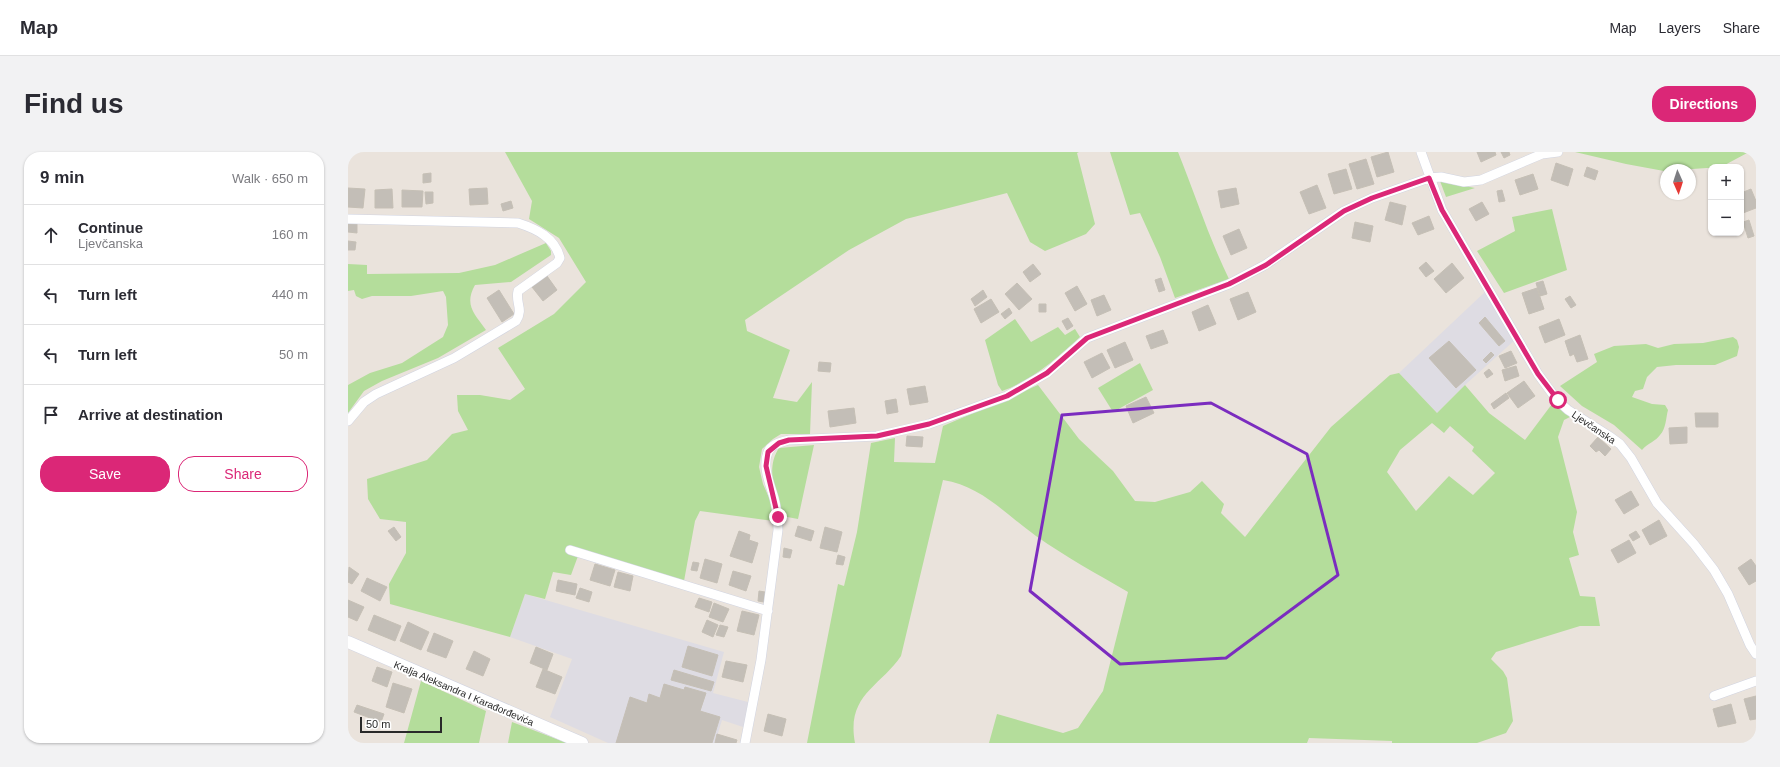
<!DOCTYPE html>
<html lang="en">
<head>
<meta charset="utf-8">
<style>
  body { margin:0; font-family:Helvetica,sans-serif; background:#f2f2f3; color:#2b2b33 }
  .controls { position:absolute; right:12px; top:12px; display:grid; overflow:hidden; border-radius:8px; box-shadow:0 1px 3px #0004 }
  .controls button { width:36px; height:36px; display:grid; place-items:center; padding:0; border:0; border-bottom:1px solid #e1e1e2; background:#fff; color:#2b2b33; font:20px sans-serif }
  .compass { position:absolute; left:1312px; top:12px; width:36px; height:36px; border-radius:50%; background:#fff; box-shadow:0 1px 3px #0004; rotate:177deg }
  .scale { position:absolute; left:12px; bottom:10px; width:82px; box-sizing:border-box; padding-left:4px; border:2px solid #292929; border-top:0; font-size:11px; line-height:14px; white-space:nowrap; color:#292929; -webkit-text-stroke:3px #fff; paint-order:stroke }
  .stop { position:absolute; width:12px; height:12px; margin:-9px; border:3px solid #db2777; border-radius:50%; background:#fff }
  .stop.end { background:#db2777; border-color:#fff; box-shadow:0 1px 4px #0008 }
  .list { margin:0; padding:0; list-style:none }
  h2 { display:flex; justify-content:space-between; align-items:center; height:52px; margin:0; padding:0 16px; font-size:17px }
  h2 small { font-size:13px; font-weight:400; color:#7c7c81 }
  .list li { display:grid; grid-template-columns:26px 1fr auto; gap:12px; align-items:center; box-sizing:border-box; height:60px; padding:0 16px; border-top:1px solid #e1e1e2 }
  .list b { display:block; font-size:15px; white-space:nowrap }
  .list p { margin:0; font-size:13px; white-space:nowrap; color:#7c7c81 }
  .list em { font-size:13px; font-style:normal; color:#7c7c81 }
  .actions { display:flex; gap:8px; padding:12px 16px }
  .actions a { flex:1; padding:9px 0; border:1px solid #db2777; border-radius:16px; text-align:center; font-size:14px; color:#db2777 }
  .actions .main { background:#db2777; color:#fff }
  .icon { flex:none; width:22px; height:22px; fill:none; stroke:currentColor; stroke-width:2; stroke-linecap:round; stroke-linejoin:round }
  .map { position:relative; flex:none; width:1408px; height:591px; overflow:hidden; border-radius:16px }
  header { display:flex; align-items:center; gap:24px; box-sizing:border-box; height:56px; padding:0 20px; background:#fff; border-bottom:1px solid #e1e1e2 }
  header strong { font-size:19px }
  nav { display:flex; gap:22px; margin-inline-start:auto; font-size:14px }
  .intro { display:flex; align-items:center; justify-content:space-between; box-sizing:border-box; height:96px; padding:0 24px }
  h1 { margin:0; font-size:28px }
  .button { padding:10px 18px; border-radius:16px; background:#db2777; color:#fff; font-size:14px; font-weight:700 }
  main { display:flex; gap:24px; padding:0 24px }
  aside { flex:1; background:#fff; border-radius:16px; box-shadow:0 1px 3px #0004 }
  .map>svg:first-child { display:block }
  .industrial { fill:#dedce3 }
  .green { fill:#b4dd9b; fill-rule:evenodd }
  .building { fill:#c3beb7; stroke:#c5bfb5 }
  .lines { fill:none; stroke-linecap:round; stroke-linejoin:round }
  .minor-casing { stroke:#d1d4e1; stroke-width:10 }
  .tertiary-casing { stroke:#d1d4e1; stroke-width:13 }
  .minor { stroke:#fff; stroke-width:9 }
  .tertiary { stroke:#fff; stroke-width:12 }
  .route { stroke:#db2777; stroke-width:5 }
  .marked { fill:none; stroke:#7b2cbf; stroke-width:3; stroke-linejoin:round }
  .labels { text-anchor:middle; stroke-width:4; stroke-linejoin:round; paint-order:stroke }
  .street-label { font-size:10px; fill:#292929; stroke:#fff }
</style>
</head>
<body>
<header>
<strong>Map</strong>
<nav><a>Map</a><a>Layers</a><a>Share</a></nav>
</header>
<div class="intro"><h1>Find us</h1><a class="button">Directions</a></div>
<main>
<aside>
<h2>9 min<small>Walk · 650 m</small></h2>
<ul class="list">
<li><svg class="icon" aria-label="ahead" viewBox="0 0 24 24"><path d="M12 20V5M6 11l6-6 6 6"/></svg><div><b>Continue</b><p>Ljevčanska</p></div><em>160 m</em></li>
<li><svg class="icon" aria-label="left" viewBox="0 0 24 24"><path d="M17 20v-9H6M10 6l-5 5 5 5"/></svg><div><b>Turn left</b></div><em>440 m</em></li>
<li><svg class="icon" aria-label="left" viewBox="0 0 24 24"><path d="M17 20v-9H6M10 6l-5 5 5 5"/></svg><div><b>Turn left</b></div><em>50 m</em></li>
<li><svg class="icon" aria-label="arrive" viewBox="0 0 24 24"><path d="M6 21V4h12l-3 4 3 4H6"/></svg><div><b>Arrive at destination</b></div></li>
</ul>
<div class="actions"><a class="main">Save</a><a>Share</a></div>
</aside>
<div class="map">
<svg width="1408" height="591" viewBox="0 0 1408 591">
  <rect width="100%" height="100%" fill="#eae3dc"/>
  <!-- industrial -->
  <path class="industrial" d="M1139,138L1168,187L1117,233L1089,261L1051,221Z
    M177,442L376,500L365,541L400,550L395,575L374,568L367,591H260L202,565L224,507L162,485Z"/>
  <!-- green -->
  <path class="green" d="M157,0H731L729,1L747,72L738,82L697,99L682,90L659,41L558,67L501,98L397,168L399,179L442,198L425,246L449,250L464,230L462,282H433L425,287L414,297L411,315L415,332L423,350L426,369L352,359L347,369L336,429L219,394L217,400L230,404L223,423L205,420L197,447L177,442L162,485L42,452L41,432L58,401V370L32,367L20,347L19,327L79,308L104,282L120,278L110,259L109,243H132L162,248L177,237L150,196L206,162L238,130L211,86L181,67L184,49Z
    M762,0H830C847,42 861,86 881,127L827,146L812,105L792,61L782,63Z
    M1227,0H1401L1373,15L1316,19L1278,12Z
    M1092,29L1127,36L1098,45Z
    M1204,57L1219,118L1156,141L1129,99L1167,79L1164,65Z
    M198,91L203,99V103L163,130L127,133C116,153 126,161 138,178L90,206L34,229L16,239L0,261V233L22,221L54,211L95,185L100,173L98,145L95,139L63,144H24L14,147L8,144L6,138L0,139V112L19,113V122L111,121L147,113Z
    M667,167L683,190L710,175L717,183L727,177L732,185C709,206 684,229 654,239L650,233L637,188Z
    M1385,185L1389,188L1391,195L1389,204L1367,213H1328L1309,215L1299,225L1295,237L1287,239L1284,245L1304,252L1317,253L1320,258C1318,265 1318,277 1312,283C1308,289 1300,291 1294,298L1266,273L1234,254L1212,234L1249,210L1246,202L1266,194L1298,192L1310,196L1326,192L1355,191Z
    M792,211L805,238L765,260L750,236Z
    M1051,221L1089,261L1117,233L1141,261L1177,288L1207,248L1224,264L1216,268L1210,285L1229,360L1225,380L1231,403L1221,406L1232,444L1247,445L1252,474H1232L1148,500L1143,507L1155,519L1159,526L1165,569L1158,581L1129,591H1044V589L961,586L959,591H641L649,562L715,581L730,576L755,539L780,440C749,422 718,405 688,384C658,363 634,334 595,328L553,504C532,535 498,543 507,591H459L490,432L496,434L509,380L523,291L547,286L546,310L587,311L595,274L690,233L731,287L765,319L787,349L807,350L842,340L854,329L876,352L873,361L897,385L983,275L1042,223ZM1084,271L1096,281L1102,274L1126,295L1124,299L1147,321L1125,343L1101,324L1068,359L1039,320L1052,298Z
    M466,293L450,367L434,364C428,342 417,317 431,296Z
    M73,529L138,559L131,591H56Z
    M164,570L219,591H160Z"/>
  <!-- building -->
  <path class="building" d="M1040,0L1046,20L1029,25L1023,5Z
    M1129,0H1147L1148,3L1133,10Z
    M1153,0H1161L1162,3L1156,6Z
    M1018,7L1026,32L1009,37L1001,12Z
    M1208,11L1225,17L1220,34L1203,28Z
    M1239,15L1250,19L1247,28L1236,24Z
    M998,17L1004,37L986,42L980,22Z
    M83,21V30L75,31V22Z
    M1185,22L1190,37L1172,43L1167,28Z
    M969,33L978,56L961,62L952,40Z
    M0,36L17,37L15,56L0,55Z
    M139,36L140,52L122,53L121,37Z
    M888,36L891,52L873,56L870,39Z
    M44,37L45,56H27V38Z
    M1403,37L1408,49V56L1395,61L1393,56V41Z
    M54,38L75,39L74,55H54Z
    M1154,38L1157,49L1151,50L1149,39Z
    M77,40H85V51L78,52Z
    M163,49L165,56L155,59L153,52Z
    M1042,50L1058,54L1054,73L1037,68Z
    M1134,50L1141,62L1128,69L1121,57Z
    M1081,64L1086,77L1070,83L1064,71Z
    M1401,68L1406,84L1400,86L1395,70Z
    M0,69L9,70V81L0,80Z
    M1007,70L1025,74L1022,90L1004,86Z
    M891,77L899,96L883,103L875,84Z
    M0,89L8,90L7,98H0Z
    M1078,110L1086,119L1078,125L1071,116Z
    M1104,111L1116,126L1098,141L1086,127Z
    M685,112L693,122L682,130L675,120Z
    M199,124L209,138L195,149L184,135Z
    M813,126L817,138L811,140L807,128Z
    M1195,129L1199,142L1192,144L1188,131Z
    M669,131L684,147L671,158L657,142Z
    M729,134L739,152L727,159L717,141Z
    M1189,136L1196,157L1181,162L1174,141Z
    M151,138L166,162L154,170L139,146Z
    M635,138L639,145L627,154L623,147Z
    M900,140L908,160L890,168L882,147Z
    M756,143L763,158L749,164L743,148Z
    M1222,144L1228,153L1223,156L1217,147Z
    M643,147L651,160L633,171L626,157Z
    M691,152H698V160H691Z
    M860,153L868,172L851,179L844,160Z
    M661,156L664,161L657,167L653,162Z
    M1137,165L1157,189L1151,194L1131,171Z
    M720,166L725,174L719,178L714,169Z
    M1211,167L1217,183L1197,191L1191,175Z
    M815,178L820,191L803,197L798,184Z
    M1232,183L1240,207L1229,210L1226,202L1222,204L1217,189Z
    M1101,189L1128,218L1108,236L1081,206Z
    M777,190L785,208L767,216L759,198Z
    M1163,199L1169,211L1157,216L1151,204Z
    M1143,200L1146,203L1138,211L1135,208Z
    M754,201L762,216L744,226L736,210Z
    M471,210L483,211L482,220L470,219Z
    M1168,214L1171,224L1157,229L1154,218Z
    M1141,217L1145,222L1139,226L1136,221Z
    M1176,229L1187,244L1170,256L1159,241Z
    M577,234L580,250L562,253L559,237Z
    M1158,241L1161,246L1146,257L1143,252Z
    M798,245L806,261L785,271L778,254Z
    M548,247L550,260L539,262L537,249Z
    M506,256L508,271L482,275L480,259Z
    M1347,261H1370V275H1348Z
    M1339,275V291L1322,292L1321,276Z
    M559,284L575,285L574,295L558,294Z
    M1250,285L1263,297L1257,304L1251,298L1248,300L1242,294Z
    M1283,339L1291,353L1276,362L1267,348Z
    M1311,368L1319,384L1302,393L1294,378Z
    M450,374L466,379L463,389L447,384Z
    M46,375L53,385L48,389L40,379Z
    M477,375L494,380L489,400L472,396Z
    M391,379L402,383L401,388L410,391L404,411L382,404Z
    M1288,379L1292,385L1285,389L1281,383Z
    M1281,388L1288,401L1270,411L1263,398Z
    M436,396L444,398L442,406L435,405Z
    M490,403L497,405L495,413L488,412Z
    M357,407L374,412L369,431L352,426Z
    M1403,407L1408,414V429L1401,433L1390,416Z
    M345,410L351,411L349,419L343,418Z
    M247,412L267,418L262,434L242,428Z
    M1,415L11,422L4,432L0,430Z
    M385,419L403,424L398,439L381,433Z
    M270,420L285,424L282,439L266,435Z
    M19,426L39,435L32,449L13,439Z
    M210,428L229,432L227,443L208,439Z
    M232,436L244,440L241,450L228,446Z
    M411,439L417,440L416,450L410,449Z
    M351,446L364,450L361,460L347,455Z
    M0,448L16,455L9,469L0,465Z
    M366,451L381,457L375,470L361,465Z
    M394,459L411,463L406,483L389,479Z
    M26,463L53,474L47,489L20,478Z
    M359,468L370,473L365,485L354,480Z
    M60,470L81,480L73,498L52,489Z
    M372,473L380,475L376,485L368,483Z
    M86,481L105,489L98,506L79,499Z
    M340,494L370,503L364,524L334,515Z
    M188,495L205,502L199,518L182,511Z
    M126,499L142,507L135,524L118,517Z
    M378,509L399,513L395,530L374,525Z
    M29,515L44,520L39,535L24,529Z
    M195,517L214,525L207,542L188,535Z
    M326,518L366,530L363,539L323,528Z
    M45,531L64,537L56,561L38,555Z
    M316,532L336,538L337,535L358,541L352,559L372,565L364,591H268L282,545L299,551L301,542L312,546Z
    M1408,544V567L1402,568L1396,547Z
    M1383,552L1388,571L1370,575L1365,557Z
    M9,553L36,562L33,570L6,560Z
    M420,562L438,567L434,584L416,579Z
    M369,582L389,588L388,591H367Z"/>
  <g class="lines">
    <defs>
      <path id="minor" d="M1073,0L1094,58L1190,222L1209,248L1220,258L1261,284L1272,292L1283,306L1309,351L1346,392L1366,418L1380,442L1402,493L1408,502
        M0,67L170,71C189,77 207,86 212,106L209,111L170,139C167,151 176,157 168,169L106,206L28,242L16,250L0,269
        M222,398L420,459
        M1366,544L1408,529
        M397,591L413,508L430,378C430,367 429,357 426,346C422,332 414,315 420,300C423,292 434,290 441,288L529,284L581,272L659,244L699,221L739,186L881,132L917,113L996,59L1024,46L1081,26L1093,25L1116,30L1133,28L1194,2L1210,0"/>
      <path id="tertiary" d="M0,490L234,591"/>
    </defs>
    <!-- minor casing -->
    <use href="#minor" class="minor-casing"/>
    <!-- tertiary casing -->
    <use href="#tertiary" class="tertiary-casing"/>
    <!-- minor -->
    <use href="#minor" class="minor"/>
    <!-- tertiary -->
    <use href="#tertiary" class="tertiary"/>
  </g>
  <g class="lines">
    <!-- route -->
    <path class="route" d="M430,365L418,314L420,300L431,291L441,288L529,284L581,272L659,244L699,221L739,186L881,132L918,113L996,59L1024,46L1081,26L1094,58L1190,222L1210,248"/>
  </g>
  <!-- marked area -->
  <path class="marked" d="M863,251L959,302L990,423L878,506L772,512L682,439L714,263Z"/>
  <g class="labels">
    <!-- street labels -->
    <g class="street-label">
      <text transform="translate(1246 275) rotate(34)" y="4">Ljevčanska</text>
      <text transform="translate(116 541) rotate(23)" y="4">Kralja Aleksandra I Karađorđevića</text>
    </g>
  </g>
</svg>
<div class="controls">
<button>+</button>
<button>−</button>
</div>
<svg class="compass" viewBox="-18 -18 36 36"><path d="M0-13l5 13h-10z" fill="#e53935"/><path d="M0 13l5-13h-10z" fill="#7c7c81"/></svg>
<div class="scale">50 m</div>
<div class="stop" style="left:1210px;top:248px"></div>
<div class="stop end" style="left:430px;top:365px"></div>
</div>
</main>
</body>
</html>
